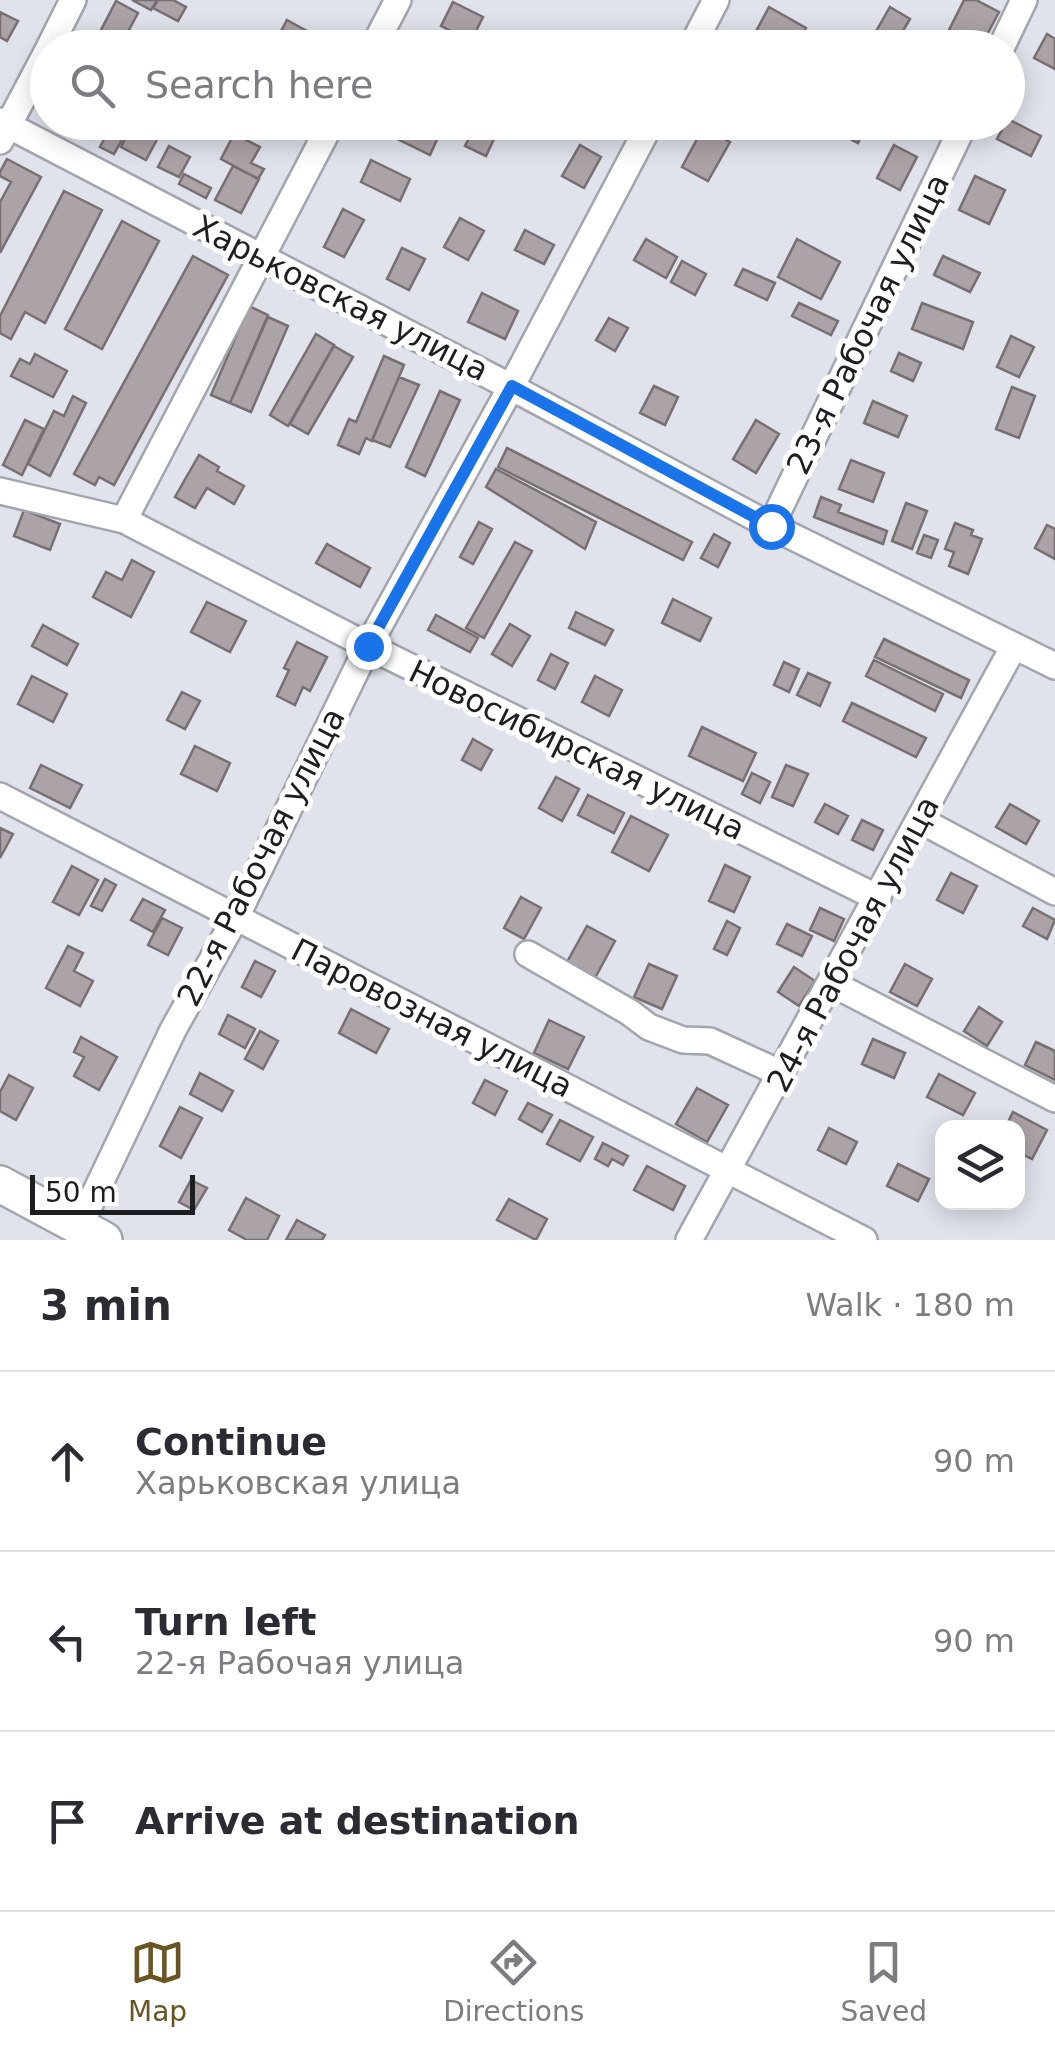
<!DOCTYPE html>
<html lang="en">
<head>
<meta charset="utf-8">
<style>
  body { margin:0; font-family:"DejaVu Sans",sans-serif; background:#f2f2f3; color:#2b2b33 }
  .controls { position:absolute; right:30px; bottom:30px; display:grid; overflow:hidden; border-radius:20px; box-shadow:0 5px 25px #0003 }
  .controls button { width:90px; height:90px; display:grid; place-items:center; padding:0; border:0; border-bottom:2px solid #e1e1e2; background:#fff; color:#2b2b33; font:50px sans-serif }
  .scale { position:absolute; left:30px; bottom:25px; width:165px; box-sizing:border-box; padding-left:10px; border:5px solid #1d1e21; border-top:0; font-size:28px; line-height:35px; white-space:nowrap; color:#1d1e21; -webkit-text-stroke:8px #fff; paint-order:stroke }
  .stop { position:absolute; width:30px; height:30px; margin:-22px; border:8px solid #1a73e8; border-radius:50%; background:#fff }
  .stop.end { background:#1a73e8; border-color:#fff; box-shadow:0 2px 10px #0008 }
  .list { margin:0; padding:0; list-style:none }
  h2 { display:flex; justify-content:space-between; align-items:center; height:130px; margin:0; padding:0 40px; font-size:42px }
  h2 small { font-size:32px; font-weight:400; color:#7c7c81 }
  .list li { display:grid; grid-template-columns:65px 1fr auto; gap:30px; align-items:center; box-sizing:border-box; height:180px; padding:0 40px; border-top:2px solid #e1e1e2 }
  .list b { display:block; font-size:38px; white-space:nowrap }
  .list p { margin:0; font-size:32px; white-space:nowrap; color:#7c7c81 }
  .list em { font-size:32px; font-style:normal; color:#7c7c81 }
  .icon { flex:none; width:55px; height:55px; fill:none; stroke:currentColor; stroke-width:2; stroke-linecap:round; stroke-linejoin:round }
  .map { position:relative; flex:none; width:1055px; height:1240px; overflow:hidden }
  .search { position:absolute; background:#fff; box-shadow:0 5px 25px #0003; left:30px; right:30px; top:30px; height:110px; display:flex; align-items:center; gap:25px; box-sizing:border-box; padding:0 35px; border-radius:55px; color:#7c7c81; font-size:38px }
  .sheet { height:670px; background:#fff }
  nav { display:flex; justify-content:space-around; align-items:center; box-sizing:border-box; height:140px; border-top:2px solid #e1e1e2; background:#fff; font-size:28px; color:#7c7c81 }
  nav a { display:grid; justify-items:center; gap:5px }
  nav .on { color:#685523 }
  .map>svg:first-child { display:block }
  .building { fill:#aca3a8; stroke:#786f73; stroke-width:2.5 }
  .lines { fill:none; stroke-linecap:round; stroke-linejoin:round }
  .street-casing { stroke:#a2a5ae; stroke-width:30 }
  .secondary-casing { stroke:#a2a5ae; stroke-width:40 }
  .street { stroke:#fff; stroke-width:25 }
  .secondary { stroke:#fff; stroke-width:35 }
  .route { stroke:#1a73e8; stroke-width:12 }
  .labels { text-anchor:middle; stroke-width:10; stroke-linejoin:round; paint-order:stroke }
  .street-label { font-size:32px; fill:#1d1e21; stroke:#fff }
</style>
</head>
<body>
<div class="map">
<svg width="1055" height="1240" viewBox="0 0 1055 1240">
  <rect width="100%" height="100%" fill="#e0e3ec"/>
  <!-- building -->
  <path class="building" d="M132,0H157L151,10Z
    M158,0H173L186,7L178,21L153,8Z
    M964,0H976L999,12L981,46L949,30Z
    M116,1L138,13L123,41L101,30Z
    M453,2L483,17L471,41L441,26Z
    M769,7L806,28L795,48H777L754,35Z
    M890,7L910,19L893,48H884L871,40Z
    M0,12L18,21L7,41L0,37Z
    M287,20L327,42L323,48H286L275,42Z
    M1047,34L1055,39V69L1034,58Z
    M635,37L655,48H629Z
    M1008,119L1041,136L1031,156L997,139Z
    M69,122H99L92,135Z
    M113,122L131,123L114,154L100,147Z
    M134,122H148L162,130L146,160L121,147Z
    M390,122H412L439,135L430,155L385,133Z
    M477,122H487L499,128L486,156L465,146Z
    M845,122H868L858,143L840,134Z
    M703,128L730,142L708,181L682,167Z
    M234,134L260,147L251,163L264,169L258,179L221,159Z
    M580,145L601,157L584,188L562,176Z
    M894,145L917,157L900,190L877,178Z
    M169,146L190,157L179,177L158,167Z
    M7,159L41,177L0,253V202L11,182L0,176V172Z
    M371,160L410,179L400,201L361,182Z
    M233,166L259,179L241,213L215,200Z
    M184,174L211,188L206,198L179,184Z
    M975,176L1005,190L989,224L959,210Z
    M64,191L102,210L45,323L25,312L11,339L0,333V316Z
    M343,209L364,220L344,257L324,247Z
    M460,218L484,231L468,260L444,247Z
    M122,221L159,241L102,349L65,329Z
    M525,230L554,245L544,264L515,250Z
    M646,239L677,257L666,278L634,260Z
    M797,239L840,262L821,299L778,277Z
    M402,248L425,259L409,290L387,279Z
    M193,256L228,275L114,485L99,477L95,485L74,474Z
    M943,256L980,273L970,292L934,275Z
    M682,261L706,274L695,295L671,282Z
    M743,269L775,283L767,300L735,285Z
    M482,293L518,311L505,339L468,322Z
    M799,303L838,321L831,335L792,316Z
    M922,303L973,322L963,349L912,329Z
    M249,306L268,315L230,403L211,395Z
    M268,317L288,326L251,412L230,403Z
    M609,318L628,328L615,351L596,340Z
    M316,334L334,345L288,426L270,415Z
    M1011,336L1034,347L1019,377L997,367Z
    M334,346L353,357L308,434L290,424Z
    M899,353L921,363L913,381L891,371Z
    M35,354L67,371L53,397L11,376L20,359L30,364Z
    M384,356L404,365L372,441L366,438L359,454L338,445L349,419L356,422Z
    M399,377L419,385L390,447L372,440Z
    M654,386L678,397L665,425L640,413Z
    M1012,387L1035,396L1019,438L996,429Z
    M440,391L460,400L425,476L406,467Z
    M73,396L86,403L50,476L28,464L54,411L64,416Z
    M873,401L907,416L898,437L864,423Z
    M25,420L44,429L22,475L3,465Z
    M756,420L779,434L756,473L733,459Z
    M507,448L692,542L683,560L498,467Z
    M199,455L219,467L217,471L244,486L234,504L207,488L195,508L175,497Z
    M851,460L884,473L873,502L839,489Z
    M496,469L596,522L585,549L486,487Z
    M821,497L841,505L838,512L887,531L883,544L814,517Z
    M906,503L927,511L912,549L892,541Z
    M24,510L60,524L50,550L14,536Z
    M479,522L492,529L473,564L460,557Z
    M955,523L973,530L971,535L982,539L968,574L949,566L954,552L945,549Z
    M1047,525L1055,529V559L1035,548Z
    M714,534L730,543L718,567L701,558Z
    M924,535L938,540L931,558L917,553Z
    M515,542L532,551L484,638L466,628Z
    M327,544L370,568L360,587L316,563Z
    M132,560L154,572L131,617L93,597L106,572L122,580Z
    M673,599L711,618L700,641L662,623Z
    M207,602L246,621L230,652L191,632Z
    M576,612L613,630L605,645L569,628Z
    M436,615L478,638L470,652L428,630Z
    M510,624L530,636L512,666L492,654Z
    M43,625L78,644L67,665L32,646Z
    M884,639L969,680L961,698L875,657Z
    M297,642L327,657L310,691L303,687L295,705L277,696L289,670L284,668Z
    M551,654L568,663L555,689L538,680Z
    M874,660L943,694L935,711L866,676Z
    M784,662L799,669L789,692L774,685Z
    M808,673L830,683L820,706L797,695Z
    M32,676L67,694L53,722L18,704Z
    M595,676L622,690L609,716L582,702Z
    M182,692L200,701L185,729L167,720Z
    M852,703L926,738L916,757L843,721Z
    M702,727L756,753L743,781L689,756Z
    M473,739L492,750L481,770L462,760Z
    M195,746L230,763L217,791L181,774Z
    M41,765L82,785L70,808L30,788Z
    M786,765L808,774L793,806L772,797Z
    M752,773L770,782L760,803L742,794Z
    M556,777L579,789L562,821L539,808Z
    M588,795L624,813L614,833L578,815Z
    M825,804L848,816L838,834L815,822Z
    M1010,804L1039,821L1026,844L996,827Z
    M631,816L668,835L649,871L612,852Z
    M862,820L883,830L873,850L852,840Z
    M0,828L13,834L0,858Z
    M725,865L750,877L734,912L709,901Z
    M72,866L98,880L79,915L53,902Z
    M951,873L977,886L963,913L937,900Z
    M105,879L116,885L102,911L91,906Z
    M521,897L541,908L524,939L504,928Z
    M143,899L165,910L153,932L131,920Z
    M820,908L844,919L834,941L810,930Z
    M1033,908L1055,920L1047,939L1023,926Z
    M162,918L182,928L168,955L148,945Z
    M727,921L740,928L727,955L714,949Z
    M787,924L812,936L802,956L777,944Z
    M587,926L615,941L595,978L567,962Z
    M68,946L83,953L74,971L93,981L80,1006L46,988Z
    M255,961L275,971L261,997L242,987Z
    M649,964L677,976L662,1009L634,997Z
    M905,964L932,979L917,1006L890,992Z
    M794,967L815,981L799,1006L778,992Z
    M979,1007L1002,1022L987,1046L964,1031Z
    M351,1009L389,1029L376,1053L339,1033Z
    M228,1015L255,1029L245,1048L219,1034Z
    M549,1020L584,1037L568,1069L534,1053Z
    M260,1031L278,1041L263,1069L245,1059Z
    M81,1037L117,1057L99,1090L74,1076L84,1057L74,1052Z
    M873,1039L905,1053L894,1078L862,1064Z
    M1036,1042L1055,1051V1080L1025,1065Z
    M200,1073L233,1091L222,1111L190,1094Z
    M939,1074L975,1093L963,1115L927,1097Z
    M9,1075L33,1088L16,1120L0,1111V1092Z
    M485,1080L507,1091L495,1115L473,1103Z
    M697,1088L728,1105L707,1142L676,1124Z
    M528,1103L552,1115L542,1132L519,1119Z
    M180,1107L202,1118L181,1158L160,1146Z
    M1013,1112L1047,1130L1032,1159L1018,1152V1128H1005Z
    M560,1120L593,1137L580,1161L547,1144Z
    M829,1128L857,1142L846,1164L818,1150Z
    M603,1143L628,1156L623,1165L612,1159L608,1166L595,1159Z
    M898,1164L929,1179L918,1201L887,1186Z
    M647,1166L685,1186L673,1210L634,1190Z
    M191,1180L207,1188L194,1210L179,1202Z
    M246,1198L279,1216L267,1240H247L229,1230Z
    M509,1199L547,1219L536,1240L497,1220Z
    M297,1220L325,1235L322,1240H286Z"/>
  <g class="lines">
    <defs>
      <path id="street" d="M49,48L73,0
        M373,48L398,0
        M691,48L716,0
        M1001,48L1024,0
        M0,121L511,387L771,526L1055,666
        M0,141L48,50
        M0,491L124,520L368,646L878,898
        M124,520L332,122
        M771,526L965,122
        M0,796L864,1240
        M920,820L1055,892
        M528,954L629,1012L649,1027L683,1040L710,1041L782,1074
        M831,983L1055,1099
        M79,1227L173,1030L236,917L368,646L511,387L651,122
        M689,1240L1014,646"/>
      <path id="secondary" d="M0,1184L104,1240"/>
    </defs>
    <!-- street casing -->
    <use href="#street" class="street-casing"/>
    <!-- secondary casing -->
    <use href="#secondary" class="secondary-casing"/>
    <!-- street -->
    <use href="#street" class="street"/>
    <!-- secondary -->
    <use href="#secondary" class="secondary"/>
  </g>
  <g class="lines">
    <!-- route -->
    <path class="route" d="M368,646L512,386L771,526"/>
  </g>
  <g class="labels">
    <!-- street labels -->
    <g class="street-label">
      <text transform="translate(341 298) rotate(27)" y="11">Харьковская улица</text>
      <text transform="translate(868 324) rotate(-64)" y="11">23-я Рабочая улица</text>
      <text transform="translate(577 750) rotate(26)" y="11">Новосибирская улица</text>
      <text transform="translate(261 857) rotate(-63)" y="11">22-я Рабочая улица</text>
      <text transform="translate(853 944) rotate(-62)" y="11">24-я Рабочая улица</text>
      <text transform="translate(432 1018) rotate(27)" y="11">Паровозная улица</text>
    </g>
  </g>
</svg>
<div class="controls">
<button><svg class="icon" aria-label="layers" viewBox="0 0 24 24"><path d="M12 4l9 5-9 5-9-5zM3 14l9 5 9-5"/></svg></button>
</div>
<div class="scale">50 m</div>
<div class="stop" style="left:771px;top:526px"></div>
<div class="stop end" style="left:368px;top:646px"></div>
<div class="search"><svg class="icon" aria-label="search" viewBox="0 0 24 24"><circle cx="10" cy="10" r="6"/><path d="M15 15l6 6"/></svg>Search here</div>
</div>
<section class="sheet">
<h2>3 min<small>Walk · 180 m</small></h2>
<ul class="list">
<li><svg class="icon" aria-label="ahead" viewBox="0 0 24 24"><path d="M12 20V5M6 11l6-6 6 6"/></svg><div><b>Continue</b><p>Харьковская улица</p></div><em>90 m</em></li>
<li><svg class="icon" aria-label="left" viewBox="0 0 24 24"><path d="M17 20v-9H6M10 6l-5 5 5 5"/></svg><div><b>Turn left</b><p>22-я Рабочая улица</p></div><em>90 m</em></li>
<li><svg class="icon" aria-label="arrive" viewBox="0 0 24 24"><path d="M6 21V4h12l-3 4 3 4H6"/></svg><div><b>Arrive at destination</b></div></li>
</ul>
</section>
<nav>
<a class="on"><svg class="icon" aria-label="map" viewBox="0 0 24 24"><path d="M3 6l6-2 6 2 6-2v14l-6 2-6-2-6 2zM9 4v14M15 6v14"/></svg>Map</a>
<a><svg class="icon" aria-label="directions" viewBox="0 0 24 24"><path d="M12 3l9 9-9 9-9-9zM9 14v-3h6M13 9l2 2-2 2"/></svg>Directions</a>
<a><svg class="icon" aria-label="saved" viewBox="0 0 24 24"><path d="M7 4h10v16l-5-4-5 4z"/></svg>Saved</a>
</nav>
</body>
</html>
